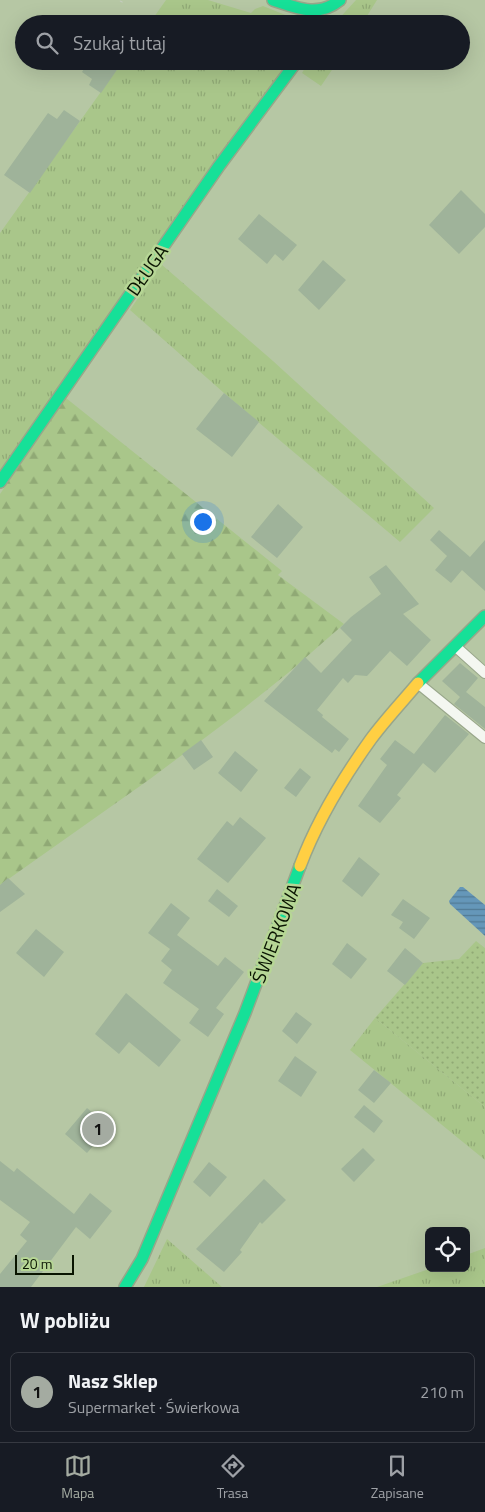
<!DOCTYPE html>
<html lang="pl">
<head>
<meta charset="utf-8">
<style>
  body { margin:0; font-family:"Titillium Web",sans-serif; background:#20242c; color:#f1f3f6 }
  .controls { position:absolute; right:15px; bottom:15px; display:grid; overflow:hidden; border-radius:8px; box-shadow:0 5px 20px #0002 }
  .controls button { width:45px; height:45px; display:grid; place-items:center; padding:0; border:0; border-bottom:1px solid #363941; background:#171b24; color:#f1f3f6; font:25px sans-serif }
  .scale { position:absolute; left:15px; bottom:12px; width:59px; box-sizing:border-box; padding-left:5px; border:2px solid #091400; border-top:0; font-size:14px; line-height:18px; white-space:nowrap; color:#091400; -webkit-text-stroke:4px #b6d695; paint-order:stroke }
  .you { position:absolute; left:202px; top:521px; width:18px; height:18px; margin:-12px; border:4px solid #fff; border-radius:50%; background:#1a73e8; box-shadow:0 0 0 8px #1a73e833 }
  .badge { display:grid; place-items:center; width:32px; height:32px; border-radius:50%; background:#a4aba1; color:#111; font-size:16px; font-weight:700 }
  .pin { position:absolute; translate:-50% -50%; border:2px solid #fff; box-shadow:0 1px 5px #0006 }
  .list { margin:0; padding:0; list-style:none }
  h2 { display:flex; justify-content:space-between; align-items:center; height:65px; margin:0; padding:0 20px; font-size:21px }
  h2 small { font-size:16px; font-weight:400; color:#9ea1a6 }
  .list li { display:grid; grid-template-columns:32px 1fr auto; gap:15px; align-items:center; box-sizing:border-box; height:80px; margin:0 10px 10px; padding:0 10px; border:1px solid #363941; border-radius:8px }
  .list b { display:block; font-size:19px; white-space:nowrap }
  .list p { margin:0; font-size:16px; white-space:nowrap; color:#9ea1a6 }
  .list em { font-size:16px; font-style:normal; color:#9ea1a6 }
  .icon { flex:none; width:28px; height:28px; fill:none; stroke:currentColor; stroke-width:2; stroke-linecap:round; stroke-linejoin:round }
  .map { position:relative; flex:none; width:485px; height:1287px; overflow:hidden }
  .search { position:absolute; background:#171b24; box-shadow:0 5px 20px #0002; left:15px; right:15px; top:15px; height:55px; display:flex; align-items:center; gap:12px; box-sizing:border-box; padding:0 18px; border-radius:28px; color:#9ea1a6; font-size:19px }
  .sheet { height:155px; background:#171b24 }
  nav { display:flex; justify-content:space-around; align-items:center; box-sizing:border-box; height:70px; border-top:1px solid #363941; background:#171b24; font-size:14px; color:#9ea1a6 }
  nav a { display:grid; justify-items:center; gap:2px }
  nav .on { color:#a4aba1 }
  .map>svg:first-child { display:block }
  .grass { fill:url(#grass-tufts) }
  .forest { fill:url(#forest-firs) }
  .garden { fill:url(#garden-dots) }
  .water { fill:url(#water-rules) }
  .building { fill:#9fb39a }
  .lines { fill:none; stroke-linecap:round; stroke-linejoin:round }
  .lane-casing { stroke:#98a68a; stroke-width:12 }
  .fast-casing { stroke:#98a68a; stroke-width:14 }
  .slow-casing { stroke:#98a68a; stroke-width:14 }
  .path { stroke:#c6cbc1; stroke-width:3; stroke-dasharray:1 4; stroke-linecap:butt }
  .lane { stroke:#f4f7f1; stroke-width:10 }
  .fast { stroke:#16e098; stroke-width:11 }
  .slow { stroke:#ffcf43; stroke-width:11 }
  .labels { text-anchor:middle; stroke-width:5; stroke-linejoin:round; paint-order:stroke }
  .street-label { font-size:19px; fill:#091400; stroke:#b6d695 }
</style>
</head>
<body>
<div class="map">
<svg width="485" height="1287" viewBox="0 0 485 1287">
  <defs>
    <pattern id="grass-tufts" width="24" height="20" patternUnits="userSpaceOnUse" patternTransform="scale(1.25)"><rect width="24" height="20" fill="#a9c68a"/><path d="M3 7l-1-3M5 7V3M7 7l1-3M15 17l-1-3M17 17v-4M19 17l1-3" fill="none" stroke="#90a975"/></pattern>
    <pattern id="forest-firs" width="22" height="20" patternUnits="userSpaceOnUse" patternTransform="scale(1.25)"><rect width="22" height="20" fill="#a9c68a"/><path d="M5 1l3.5 6h-7zM16 11l3.5 6h-7z" fill="#90a975"/></pattern>
    <pattern id="garden-dots" width="8" height="8" patternUnits="userSpaceOnUse" patternTransform="scale(1.25)"><rect width="8" height="8" fill="#a9c68a"/><path d="M2 2h.1M6 6h.1" fill="none" stroke="#90a975" stroke-width="1.8" stroke-linecap="round"/></pattern>
    <pattern id="water-rules" width="6" height="5" patternUnits="userSpaceOnUse" patternTransform="scale(1.25)"><rect width="6" height="5" fill="#6597b9"/><path d="M0 2.5h6" fill="none" stroke="#517a94"/></pattern>
  </defs>
  <rect width="100%" height="100%" fill="#b6c7a4"/>
  <!-- grass -->
  <path class="grass" d="M166,0H208L251,13L255,9L263,6L293,18L298,24H149Z
    M356,0H377L362,24H334Z
    M123,61H289L0,470V233Z
    M309,61H338L321,86L302,73Z
    M161,264L273,361L434,508L400,542L224,393L130,310Z
    M375,1018L485,1107V1160L350,1050Z
    M167,1239L222,1287H144Z
    M485,1248V1287H377L432,1268H466V1255Z"/>
  <!-- forest -->
  <path class="forest" d="M66,398L282,571L278,575L344,624L288,673L238,713L150,779L0,885V494Z"/>
  <!-- garden -->
  <path class="garden" d="M476,941L485,948V1107L375,1018L423,963L459,959Z"/>
  <!-- water -->
  <path class="water" d="M460,887H463L485,905V936L450,904L449,901Z"/>
  <!-- building -->
  <path class="building" d="M89,61H123L101,93L89,85L92,79L82,72Z
    M64,110L80,121L30,193L4,175L48,113L57,119Z
    M461,190L485,214V227L459,254L429,225Z
    M259,214L297,245L283,261L275,254L267,264L238,239Z
    M323,260L346,280L319,310L298,290Z
    M224,393L259,422L232,457L196,429Z
    M278,504L303,527L277,558L251,537Z
    M439,530L470,557L485,540V591L462,570L451,583L435,570L447,556L430,540Z
    M386,565L419,604L403,614L431,640L407,666L390,651L367,676L355,675L348,683L343,678L317,710L323,715L322,717L349,739L339,752L335,749L332,753L264,701L305,657L321,673L352,640L340,628L351,617L381,594L369,577Z
    M460,663L478,678L466,692L485,707V729L454,704L460,697L442,681Z
    M445,715L469,734L435,773L423,763L397,795L401,798L380,823L358,806L387,765L380,759L395,740L414,754Z
    M201,740L213,757L194,770L182,754Z
    M235,751L258,770L241,792L218,773Z
    M300,768L311,777L296,797L284,788Z
    M240,817L266,838L228,883L197,859L227,821L233,826Z
    M359,857L380,874L362,897L342,881Z
    M8,878L25,894L0,912V885Z
    M217,889L238,906L229,917L208,901Z
    M403,899L430,918L414,939L399,928L403,922L391,915Z
    M171,903L190,918L177,935L218,966L225,957L244,972L216,1008L224,1014L208,1037L189,1023L199,1009L163,983L172,970L161,961L170,949L148,933Z
    M36,929L64,952L44,977L16,953Z
    M347,943L367,959L351,979L332,964Z
    M405,948L423,963L405,985L387,971Z
    M126,993L181,1040L159,1067L129,1042L119,1054L95,1034Z
    M296,1012L312,1024L297,1044L282,1031Z
    M295,1056L317,1072L301,1097L278,1081Z
    M374,1070L391,1083L374,1103L358,1090Z
    M364,1105L383,1121L374,1133L354,1117Z
    M87,1108L109,1127L87,1153L65,1134Z
    M363,1148L375,1160L354,1182L341,1169Z
    M0,1161L14,1172L17,1168L74,1214L90,1193L112,1211L90,1239L76,1227L31,1287H0V1274L27,1241L20,1235L30,1222L0,1200Z
    M209,1162L227,1177L210,1197L193,1182Z
    M264,1179L286,1200L262,1224L260,1222L240,1250L242,1252L224,1272L196,1249Z"/>
  <g class="lines">
    <defs>
      <path id="lane" d="M456,647L485,673
        M419,684L485,738"/>
      <path id="fast" d="M273,0C297,8 318,18 340,0
        M0,482L219,166L297,61
        M418,683L485,616
        M125,1287L142,1259L245,1013L300,866"/>
      <path id="slow" d="M300,866C317,821 343,778 371,739C385,720 402,702 418,683"/>
    </defs>
    <!-- lane casing -->
    <use href="#lane" class="lane-casing"/>
    <!-- fast casing -->
    <use href="#fast" class="fast-casing"/>
    <!-- slow casing -->
    <use href="#slow" class="slow-casing"/>
    <!-- path -->
    <path class="path" d="M121,2L122,0"/>
    <!-- lane -->
    <use href="#lane" class="lane"/>
    <!-- fast -->
    <use href="#fast" class="fast"/>
    <!-- slow -->
    <use href="#slow" class="slow"/>
  </g>
  <g class="labels">
    <!-- street labels -->
    <g class="street-label">
      <text transform="translate(147 270) rotate(-55)" y="7">DŁUGA</text>
      <text transform="translate(276 933) rotate(-69)" y="7">ŚWIERKOWA</text>
    </g>
  </g>
</svg>
<div class="controls">
<button><svg class="icon" aria-label="locate" viewBox="0 0 24 24"><circle cx="12" cy="12" r="6"/><path d="M12 2v4M12 18v4M2 12h4M18 12h4"/></svg></button>
</div>
<div class="scale">20 m</div>
<div class="you"></div>
<div class="pin badge" style="left:98px;top:1129px">1</div>
<div class="search"><svg class="icon" aria-label="search" viewBox="0 0 24 24"><circle cx="10" cy="10" r="6"/><path d="M15 15l6 6"/></svg>Szukaj tutaj</div>
</div>
<section class="sheet">
<h2>W pobliżu<small></small></h2>
<ul class="list">
<li><span class="badge">1</span><div><b>Nasz Sklep</b><p>Supermarket · Świerkowa</p></div><em>210 m</em></li>
</ul>
</section>
<nav>
<a class="on"><svg class="icon" aria-label="map" viewBox="0 0 24 24"><path d="M3 6l6-2 6 2 6-2v14l-6 2-6-2-6 2zM9 4v14M15 6v14"/></svg>Mapa</a>
<a><svg class="icon" aria-label="directions" viewBox="0 0 24 24"><path d="M12 3l9 9-9 9-9-9zM9 14v-3h6M13 9l2 2-2 2"/></svg>Trasa</a>
<a><svg class="icon" aria-label="saved" viewBox="0 0 24 24"><path d="M7 4h10v16l-5-4-5 4z"/></svg>Zapisane</a>
</nav>
</body>
</html>
